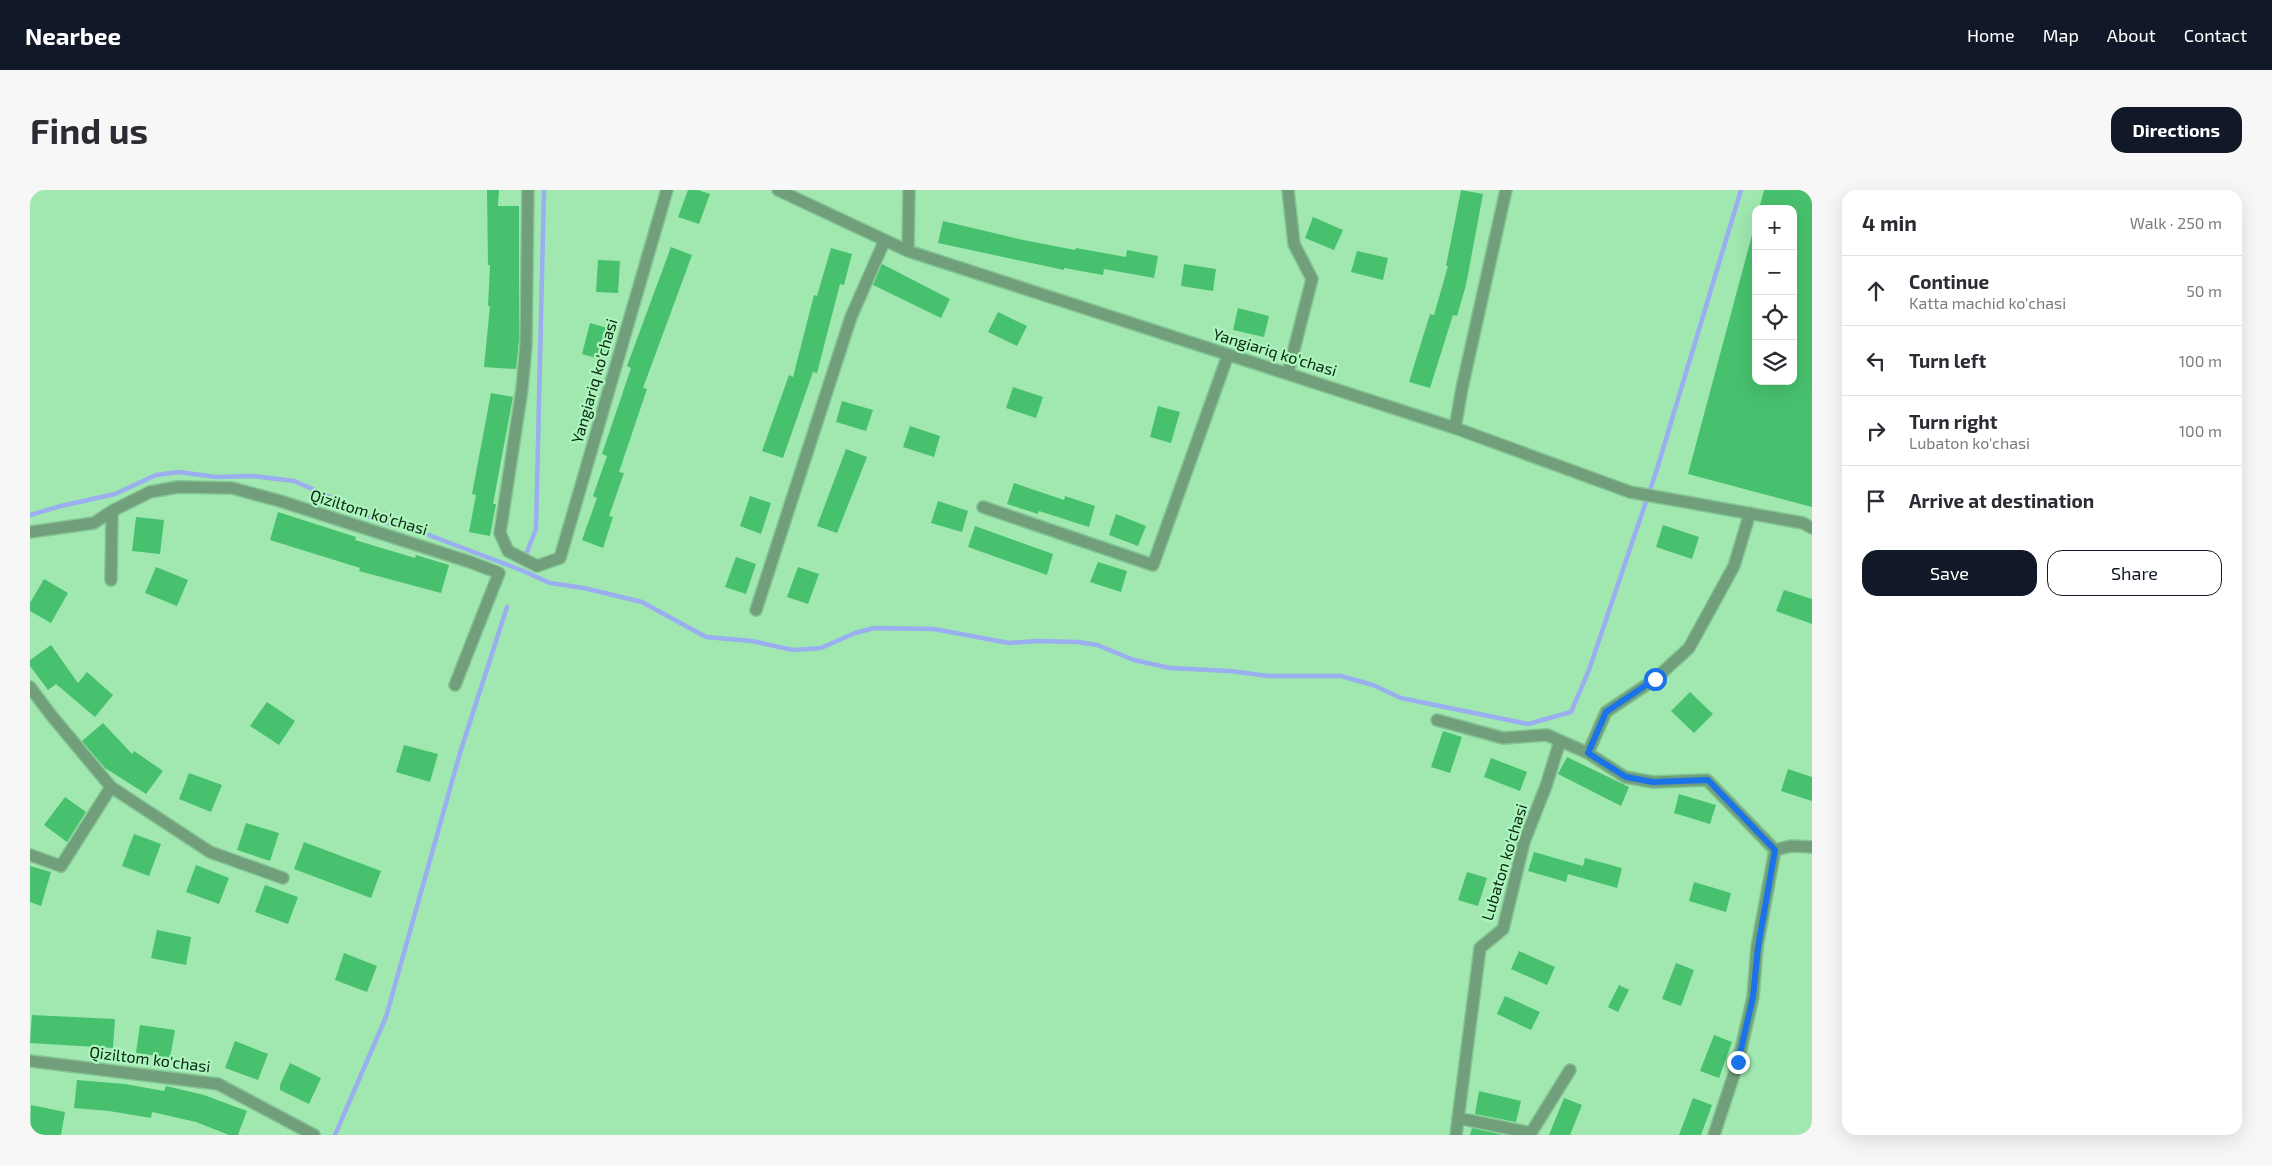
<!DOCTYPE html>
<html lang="en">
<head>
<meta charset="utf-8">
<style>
  body { margin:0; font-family:"Exo 2",sans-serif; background:#f7f7f7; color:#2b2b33 }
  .controls { position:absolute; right:15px; top:15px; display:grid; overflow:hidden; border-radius:10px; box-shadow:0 5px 20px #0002 }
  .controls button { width:45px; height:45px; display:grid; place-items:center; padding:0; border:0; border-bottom:1px solid #e1e1e2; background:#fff; color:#2b2b33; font:25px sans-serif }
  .stop { position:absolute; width:15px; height:15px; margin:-11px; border:4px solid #1a73e8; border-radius:50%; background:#fff }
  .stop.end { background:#1a73e8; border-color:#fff; box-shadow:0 1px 5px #0008 }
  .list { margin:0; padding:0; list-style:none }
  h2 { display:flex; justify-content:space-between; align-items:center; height:65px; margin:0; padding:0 20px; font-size:21px }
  h2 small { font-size:16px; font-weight:400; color:#7c7c81 }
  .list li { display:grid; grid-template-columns:32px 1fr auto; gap:15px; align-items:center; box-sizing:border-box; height:70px; padding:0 20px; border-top:1px solid #e1e1e2 }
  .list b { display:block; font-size:19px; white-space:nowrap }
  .list p { margin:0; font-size:16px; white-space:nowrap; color:#7c7c81 }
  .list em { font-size:16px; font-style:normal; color:#7c7c81 }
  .actions { display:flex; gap:10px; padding:15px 20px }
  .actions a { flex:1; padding:11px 0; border:1px solid #111827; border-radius:15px; text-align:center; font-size:18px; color:#111827 }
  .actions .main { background:#111827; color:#fff }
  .icon { flex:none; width:28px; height:28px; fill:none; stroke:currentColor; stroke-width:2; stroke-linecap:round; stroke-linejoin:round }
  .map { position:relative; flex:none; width:1782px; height:945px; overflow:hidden; border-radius:15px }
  header { display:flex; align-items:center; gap:30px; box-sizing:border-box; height:70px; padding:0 25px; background:#111827; color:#fff }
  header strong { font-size:24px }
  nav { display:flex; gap:28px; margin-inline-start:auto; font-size:18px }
  .intro { display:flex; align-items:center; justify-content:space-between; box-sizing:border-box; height:120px; padding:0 30px }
  h1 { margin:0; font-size:35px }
  .button { padding:12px 22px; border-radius:15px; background:#111827; color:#fff; font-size:18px; font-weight:700 }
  main { display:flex; gap:30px; padding:0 30px }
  aside { flex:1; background:#fff; border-radius:15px; box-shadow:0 5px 20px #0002 }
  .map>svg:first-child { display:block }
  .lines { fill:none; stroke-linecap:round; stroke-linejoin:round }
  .stream { stroke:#9aaef0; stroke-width:4.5 }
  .building { fill:#47c16e }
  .minor-casing { stroke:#84c593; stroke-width:14 }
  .minor { stroke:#719f7b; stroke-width:11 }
  .route { stroke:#1a73e8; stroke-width:6 }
  .labels { text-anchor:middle; stroke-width:4.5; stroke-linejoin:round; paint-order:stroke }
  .street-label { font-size:16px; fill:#062410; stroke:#adf5bc }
</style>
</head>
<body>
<header>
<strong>Nearbee</strong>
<nav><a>Home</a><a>Map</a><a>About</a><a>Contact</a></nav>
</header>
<div class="intro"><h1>Find us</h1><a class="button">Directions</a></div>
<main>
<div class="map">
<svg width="1782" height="945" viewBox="0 0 1782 945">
  <rect width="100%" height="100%" fill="#a0e8b0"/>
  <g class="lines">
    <!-- stream -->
    <path class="stream" d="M0,325L31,316L85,304L126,285L149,282L186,287L223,286L264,291L294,304L345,330L383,339L491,380L520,393L554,398L612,412L676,447L722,451L763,460L791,458L825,443L844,438L904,439L979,453L1006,451L1048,452L1067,455L1104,470L1140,478L1200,481L1238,486H1311L1343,495L1371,508L1498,534L1541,522L1559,480L1627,279L1711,0
      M497,362L506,339L514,0
      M305,945L356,827L430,563L477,417"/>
  </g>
  <!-- building -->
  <path class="building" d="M457,0H469L468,16H489V150L486,179L454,177L460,116H458L460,75H458Z
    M658,0H668L680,4L669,34L648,27Z
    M1431,0L1453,4L1436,95L1427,126L1423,125L1400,198L1379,192L1400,124L1404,125L1418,76H1416Z
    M1734,0H1782V317L1658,284L1722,45L1726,46V191H1763V19H1729Z
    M1283,27L1313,40L1304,60L1275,48Z
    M913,31L993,50L1045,60L1046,58L1096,67L1097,60L1128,66L1124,88L1074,79L1073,85L1034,78V80L908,53Z
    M641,57L662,65L613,198L617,199L589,282L594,283L579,326L583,327L573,358L552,350L567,308L563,306L577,266L572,264L601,178L597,176Z
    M801,58L822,64L814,95L810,94L787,183L783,182L753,268L732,261L759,185L763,187L784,105L787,106Z
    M1327,61L1358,68L1353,90L1321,82Z
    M568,70L590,71L588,103L566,102Z
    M852,74L920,109L911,128L843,95Z
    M1154,74L1186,79L1183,101L1151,96Z
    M1208,118L1239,126L1234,147L1203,140Z
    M968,122L997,136L987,156L958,142Z
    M560,133L581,139L573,170L552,164Z
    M983,197L1013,207L1006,228L976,218Z
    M461,203L483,207L463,314H466L460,346L439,342L446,305L442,304Z
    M812,211L843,220L836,241L806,232Z
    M1128,216L1150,222L1141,253L1120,247Z
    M880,236L910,246L904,267L873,257Z
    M816,259L837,267L807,343L787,336Z
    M984,293L1034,310L1035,306L1065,316L1059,337L1009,321L1008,324L977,314Z
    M720,306L741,313L731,344L710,336Z
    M908,311L938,321L932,342L901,333Z
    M248,322L326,347L325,350L385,368L386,365L419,375L411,403L329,381L330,378L240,350Z
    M1086,324L1116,336L1108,356L1079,345Z
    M106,327L134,330L130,364L102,361Z
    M1633,335L1669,347L1662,369L1626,357Z
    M945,336L1023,364L1017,385L938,357Z
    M706,367L726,374L716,404L695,397Z
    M1068,372L1097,381L1091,402L1060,392Z
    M126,377L158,390L147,416L115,403Z
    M768,377L789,384L778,414L757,407Z
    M14,389L38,403L21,433L0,421V413Z
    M1754,400L1782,409V434L1746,421Z
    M21,455L48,493L57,482L83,505L65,527L26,494L18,500L0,476V470Z
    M1660,502L1683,524L1664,543L1641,521Z
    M237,512L265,531L249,555L220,536Z
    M73,533L102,564L104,561L133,581L116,604L75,578L52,551Z
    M1413,541L1432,547L1420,583L1401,577Z
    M374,555L408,564L400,592L366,582Z
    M1537,567L1599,597L1591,616L1528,584Z
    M1461,568L1497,582L1490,601L1454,587Z
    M1758,579L1782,587V611L1751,601Z
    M159,583L192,595L181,622L149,609Z
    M1649,604L1686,615L1680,634L1644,623Z
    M35,607L56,622L37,652L14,635Z
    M216,633L249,643L240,671L207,660Z
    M104,644L131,654L119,686L92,676Z
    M274,652L351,681L341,708L264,679Z
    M1504,662L1553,676L1555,668L1592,678L1587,698L1538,684L1536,692L1498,681Z
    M166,675L199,688L189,714L156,702Z
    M0,676L21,682L11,716L0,712Z
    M1437,682L1457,688L1448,716L1428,710Z
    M1664,692L1701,703L1696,722L1659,711Z
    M235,695L268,707L258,734L225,722Z
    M127,740L161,747L156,775L121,768Z
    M1489,761L1525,777L1517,795L1481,779Z
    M314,763L347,776L337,802L305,790Z
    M1646,773L1664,780L1651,816L1632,809Z
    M1589,795L1599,800L1588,822L1578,817Z
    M1475,806L1510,822L1501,840L1467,824Z
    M2,825L85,829L83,858L0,853Z
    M110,835L145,840L140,868L106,863Z
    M1684,845L1702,852L1689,888L1670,881Z
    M205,851L238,864L228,890L195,878Z
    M260,873L291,888L279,914L250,900V895Z
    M47,890L95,894L134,901L136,896L174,905L217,921L208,945H199L166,932L122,922L121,928L79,921L44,918Z
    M1449,901L1491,911L1486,932L1445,924Z
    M1534,908L1552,915L1540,945H1519Z
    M1663,908L1682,915L1671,945H1649Z
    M1,915L35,922L31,945H0Z
    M1442,938L1473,945H1440Z"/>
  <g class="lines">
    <defs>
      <path id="minor" d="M498,0L496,155L492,199L470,343L478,361L507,376L530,368L637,0
        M748,0L878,61L1425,238L1600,302L1773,333L1782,338
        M878,61L879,0
        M1258,183L1282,89L1264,54L1258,0
        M1425,238L1432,198L1476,0
        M953,317L1123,375L1198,165
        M0,342L64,333L82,321L120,302L148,297L202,298L250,311L440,372L469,383L425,495
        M81,390L82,321
        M726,420L821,127L854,52
        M0,497L21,525L81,597L180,662L253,688
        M1407,530L1473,548L1517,545L1558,563L1595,587L1623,592L1677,590L1745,660
        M1558,563L1576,522L1625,489L1659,458L1704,376L1720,323
        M1745,660L1761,656L1782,657
        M0,665L31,676L81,597
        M0,871L188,894L284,945
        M1428,928L1501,943L1540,880
        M1426,945L1450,758L1473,739L1494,652L1516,596L1530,551
        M1684,945L1708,872L1723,807L1727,757L1745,660"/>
    </defs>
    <!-- minor casing -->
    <use href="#minor" class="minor-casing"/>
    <!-- minor -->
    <use href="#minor" class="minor"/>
  </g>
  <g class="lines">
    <!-- route -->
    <path class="route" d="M1625,489L1576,522L1558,563L1596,587L1623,592L1678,590L1745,660L1728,757L1723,807L1708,872"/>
  </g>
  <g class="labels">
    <!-- street labels -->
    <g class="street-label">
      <text transform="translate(1245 162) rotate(17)" y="6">Yangiariq ko'chasi</text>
      <text transform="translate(564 191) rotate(-74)" y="6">Yangiariq ko'chasi</text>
      <text transform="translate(339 322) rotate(17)" y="6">Qiziltom ko'chasi</text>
      <text transform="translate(1474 672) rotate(-73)" y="6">Lubaton ko'chasi</text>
      <text transform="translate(120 869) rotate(7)" y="6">Qiziltom ko'chasi</text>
    </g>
  </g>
</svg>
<div class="controls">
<button>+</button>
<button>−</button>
<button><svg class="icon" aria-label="locate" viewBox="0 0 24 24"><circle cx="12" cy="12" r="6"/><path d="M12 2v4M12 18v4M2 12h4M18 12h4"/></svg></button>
<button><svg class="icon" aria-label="layers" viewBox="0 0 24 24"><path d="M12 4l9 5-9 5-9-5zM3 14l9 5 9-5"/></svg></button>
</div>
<div class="stop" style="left:1625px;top:489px"></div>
<div class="stop end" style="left:1708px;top:872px"></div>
</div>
<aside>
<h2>4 min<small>Walk · 250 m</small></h2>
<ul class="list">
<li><svg class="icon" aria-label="ahead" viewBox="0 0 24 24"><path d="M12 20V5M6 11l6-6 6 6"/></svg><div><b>Continue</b><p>Katta machid ko'chasi</p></div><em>50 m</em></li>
<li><svg class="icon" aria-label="left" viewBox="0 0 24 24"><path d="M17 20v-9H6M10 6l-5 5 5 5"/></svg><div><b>Turn left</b></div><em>100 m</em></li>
<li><svg class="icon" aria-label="right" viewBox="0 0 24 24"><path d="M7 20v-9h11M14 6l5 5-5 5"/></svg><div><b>Turn right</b><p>Lubaton ko'chasi</p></div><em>100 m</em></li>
<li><svg class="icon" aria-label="arrive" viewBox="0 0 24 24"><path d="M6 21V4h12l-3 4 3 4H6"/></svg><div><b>Arrive at destination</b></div></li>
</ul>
<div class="actions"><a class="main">Save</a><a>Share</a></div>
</aside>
</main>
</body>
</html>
